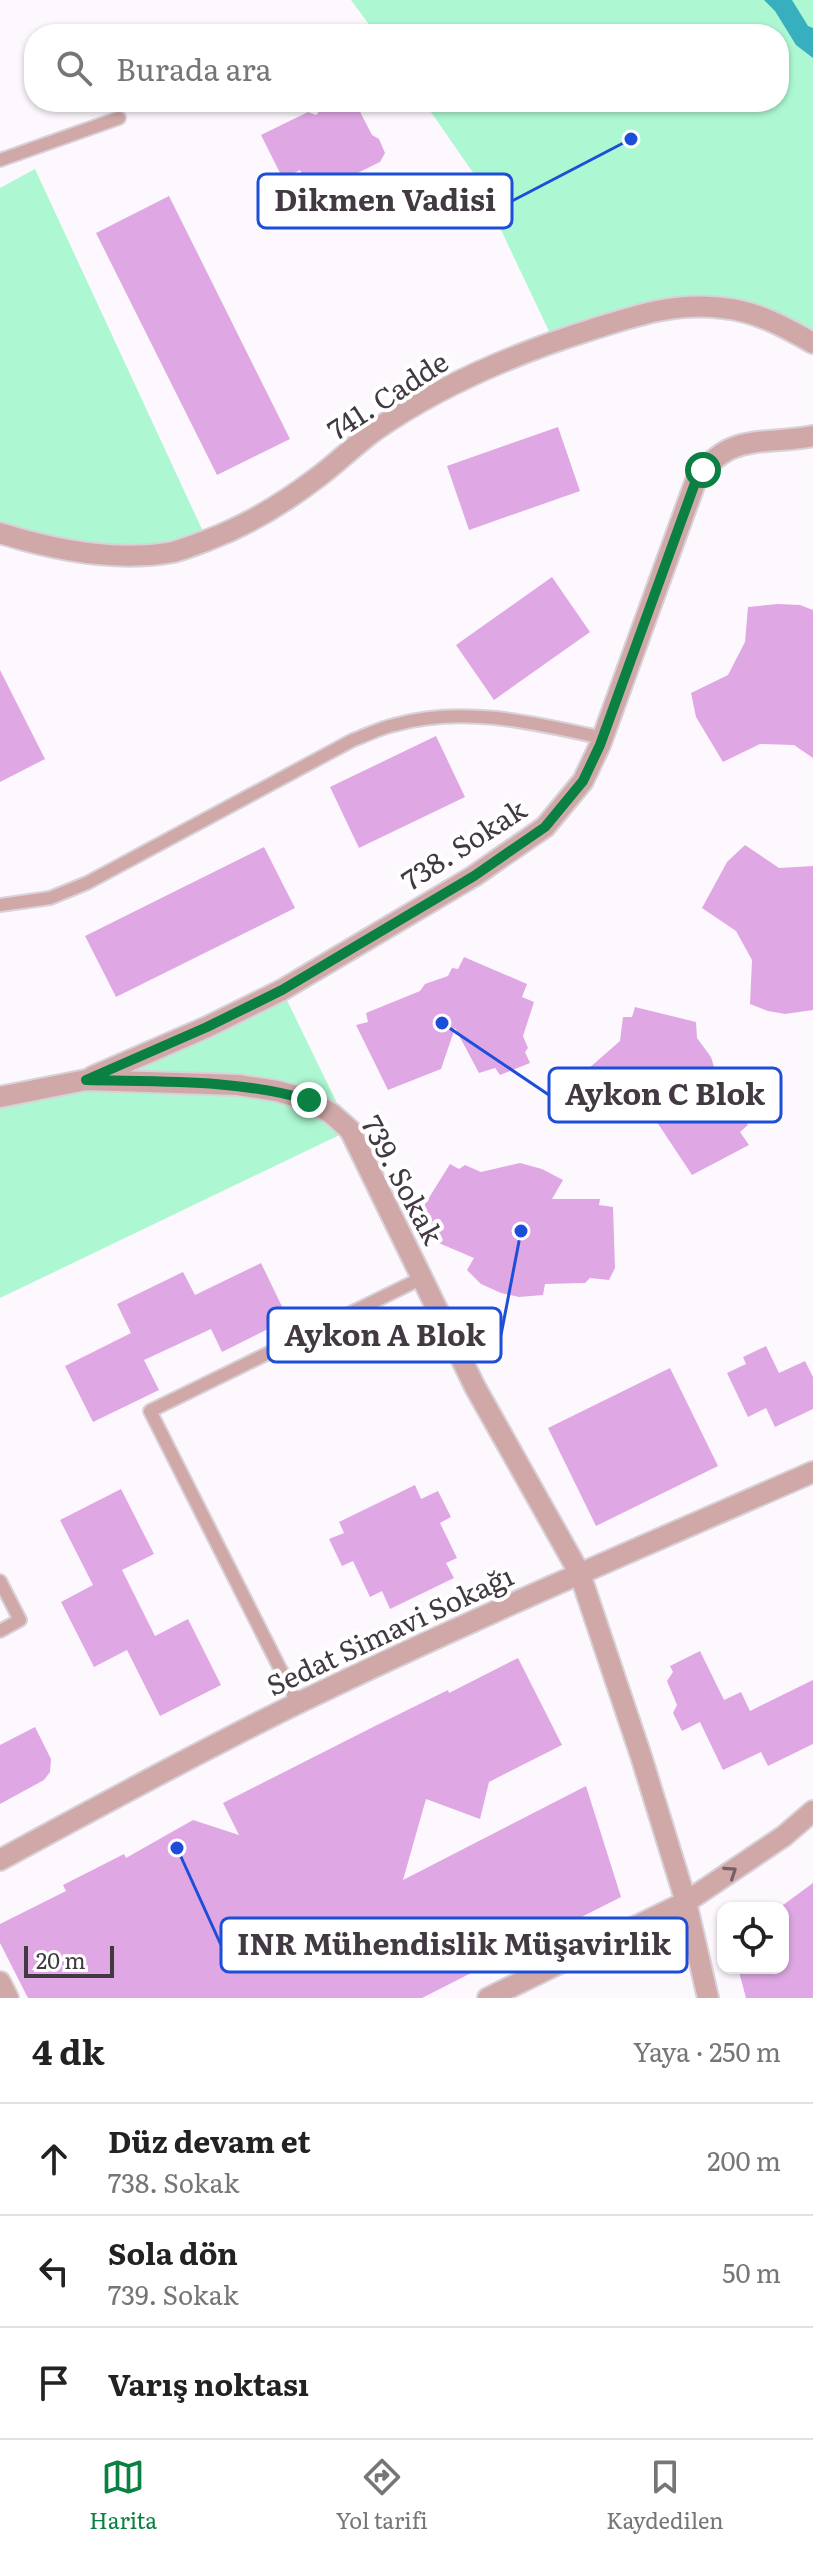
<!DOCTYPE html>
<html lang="tr">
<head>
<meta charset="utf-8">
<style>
  body { margin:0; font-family:Literata,serif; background:#f6f6f6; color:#222 }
  .controls { position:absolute; right:24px; bottom:24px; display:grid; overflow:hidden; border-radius:16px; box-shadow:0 2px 6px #0004 }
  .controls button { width:72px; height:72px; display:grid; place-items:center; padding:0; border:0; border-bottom:2px solid #e0e0e0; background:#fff; color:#222; font:40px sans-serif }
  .scale { position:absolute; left:24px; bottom:20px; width:90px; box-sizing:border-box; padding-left:8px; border:4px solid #423943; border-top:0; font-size:22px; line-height:28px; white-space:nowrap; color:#423943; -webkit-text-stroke:6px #fff; paint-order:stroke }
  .stop { position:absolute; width:24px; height:24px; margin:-18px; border:6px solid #0b8043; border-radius:50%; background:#fff }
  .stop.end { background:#0b8043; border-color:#fff; box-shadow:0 2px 8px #0008 }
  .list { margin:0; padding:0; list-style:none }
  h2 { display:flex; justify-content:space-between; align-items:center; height:104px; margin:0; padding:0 32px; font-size:34px }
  h2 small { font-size:26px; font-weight:400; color:#767676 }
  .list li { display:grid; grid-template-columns:52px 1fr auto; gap:24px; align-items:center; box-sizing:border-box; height:112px; padding:0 32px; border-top:2px solid #e0e0e0 }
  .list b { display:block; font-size:30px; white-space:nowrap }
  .list p { margin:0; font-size:26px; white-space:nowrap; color:#767676 }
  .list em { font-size:26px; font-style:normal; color:#767676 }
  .icon { flex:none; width:44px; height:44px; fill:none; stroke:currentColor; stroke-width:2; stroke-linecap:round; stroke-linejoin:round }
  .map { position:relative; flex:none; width:813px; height:1998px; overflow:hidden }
  .search { position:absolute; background:#fff; box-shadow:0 2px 6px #0004; left:24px; right:24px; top:24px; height:88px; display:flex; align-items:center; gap:20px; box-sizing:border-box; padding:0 28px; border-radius:32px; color:#767676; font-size:30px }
  .sheet { height:440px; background:#fff }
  nav { display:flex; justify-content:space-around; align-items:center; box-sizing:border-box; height:112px; border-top:2px solid #e0e0e0; background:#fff; font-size:22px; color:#767676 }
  nav a { display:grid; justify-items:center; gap:4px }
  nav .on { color:#0b8043 }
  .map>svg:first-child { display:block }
  .green { fill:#adf8d3 }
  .water { fill:#37afbe }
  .building { fill:#dfa7e4 }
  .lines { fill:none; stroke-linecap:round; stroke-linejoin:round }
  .service-casing { stroke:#d8d2d8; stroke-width:16 }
  .minor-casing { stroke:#d8d2d8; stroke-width:24 }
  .tertiary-casing { stroke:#d8d2d8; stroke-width:24 }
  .service { stroke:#d0a8a8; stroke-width:12 }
  .minor { stroke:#d0a8a8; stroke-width:20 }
  .tertiary { stroke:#d0a8a8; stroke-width:20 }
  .oneway { stroke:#746066 }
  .route { stroke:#0b8043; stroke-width:10 }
  .labels { text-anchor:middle; stroke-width:8; stroke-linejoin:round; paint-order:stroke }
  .street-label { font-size:28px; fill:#423943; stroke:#fff }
  .leader { fill:none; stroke:#1d4ed8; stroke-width:3 }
  .callout-dot { fill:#1d4ed8; stroke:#fff; stroke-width:3 }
  .callout { fill:#fff; stroke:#1d4ed8; stroke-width:3 }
  .callout-label { font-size:30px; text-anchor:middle; font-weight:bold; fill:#423943 }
</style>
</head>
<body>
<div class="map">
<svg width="813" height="1998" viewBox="0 0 813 1998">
  <rect width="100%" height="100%" fill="#fdf8fd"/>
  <!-- green -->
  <path class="green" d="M351,0H813V343L725,308L554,342L476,177L424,102H779V34H376Z
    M35,169L207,540L120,555L0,533V188Z
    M282,990L350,1130L0,1298V1097L86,1080Z"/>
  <!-- water -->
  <path class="water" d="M764,0H792L808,26L813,28V58L796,45L775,11Z"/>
  <!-- building -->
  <path class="building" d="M328,102H355L372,135L379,139L385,153L380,162L319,192L308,187L300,170L283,179L261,135L308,112L316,115Z
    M169,196L290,439L217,475L96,233Z
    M558,427L580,491L469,530L447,466Z
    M552,577L590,632L494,700L456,645Z
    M778,604L800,605L813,610V758L794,745L760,744L723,762L696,717L691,693L728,675L745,642L748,607Z
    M0,670L45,759L0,782Z
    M436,736L465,797L359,848L330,787Z
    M745,845L779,868L813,866V1010L785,1014L768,1011L750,1004L752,960L736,931L702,908L727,862Z
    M264,847L295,908L116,997L85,936Z
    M464,957L527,984L522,997L534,1002L523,1036L528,1048L525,1052L530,1063L500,1075L495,1068L479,1073L455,1028L441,1069L388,1090L356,1025L368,1022L366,1013L420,991L425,984L448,976L452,968L458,969Z
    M635,1007L696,1022L697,1038L711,1057L718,1080L748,1125L740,1132L749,1145L692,1175L639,1095L625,1110L588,1069L620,1041L623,1017H632Z
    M520,1163L542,1169L563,1180L552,1199H600L599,1205L613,1207L615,1268L609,1280L590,1278L585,1283L545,1284L543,1295L519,1297L501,1293L481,1284L467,1270L474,1258L434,1241L433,1235L417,1217L450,1164L459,1169L465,1165L481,1172Z
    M261,1263L288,1319L222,1352L211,1329L144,1360L159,1390L93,1422L65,1366L131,1333L117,1304L183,1272L195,1295Z
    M766,1346L779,1373L805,1361L813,1377V1409L775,1427L766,1408L748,1417L727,1373L746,1364L743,1357Z
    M670,1368L718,1466L596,1526L548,1428Z
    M415,1485L421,1499L438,1491L451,1517L440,1523L457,1558L446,1563L454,1578L390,1609L382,1591L370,1597L353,1561L342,1566L329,1539L344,1533L339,1522Z
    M121,1489L154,1554L122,1570L155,1636L188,1619L221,1685L160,1716L127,1650L94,1667L61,1602L93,1585L60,1520Z
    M700,1651L724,1700L741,1692L750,1711L813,1680V1744L768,1766L761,1752L723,1770L700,1722L682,1731L673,1713L677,1705L667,1681L673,1672L670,1666Z
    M518,1658L562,1745L489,1782L480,1819L426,1799L403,1880L586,1786L621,1897L422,1998H28L0,1943V1924L66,1891L63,1885L124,1854L126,1858L193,1820L239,1835L223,1803L377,1725L448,1690L449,1693Z
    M35,1727L51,1759L50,1772L44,1780L0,1804V1745Z
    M813,1883V1998H746L738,1968H783V1905Z"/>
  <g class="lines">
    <defs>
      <path id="service" d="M0,160L119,118
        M0,905L50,898L87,883L353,740C367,735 380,728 394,725C463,705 535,723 603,738
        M0,1581L20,1620L0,1631
        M298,1704L150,1411L422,1278"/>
      <path id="minor" d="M92,1077L207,1027L282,990L474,876L545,827L583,781L600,745L695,483C727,431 761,446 813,436
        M0,1097L86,1080L238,1085L277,1091L309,1100L332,1114L350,1130L475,1387L580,1574L641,1756L686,1902L708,1998
        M0,1860C97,1807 195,1754 294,1705C465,1622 639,1548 813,1472
        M0,1982L8,1998
        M488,1998L686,1902L784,1836L813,1811"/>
      <path id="tertiary" d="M0,533C54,550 117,562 173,552C185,549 197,544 208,540C248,525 284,503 318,477C337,463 355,445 374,431C440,385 516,353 593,329C638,315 675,302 723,308C756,311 785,327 813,343"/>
    </defs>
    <!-- service casing -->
    <use href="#service" class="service-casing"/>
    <!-- minor casing -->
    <use href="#minor" class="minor-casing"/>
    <!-- tertiary casing -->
    <use href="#tertiary" class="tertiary-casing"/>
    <!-- service -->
    <use href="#service" class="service"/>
    <!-- minor -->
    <use href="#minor" class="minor"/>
    <!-- tertiary -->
    <use href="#tertiary" class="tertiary"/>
  </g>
  <!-- one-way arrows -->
  <defs><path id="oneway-chevron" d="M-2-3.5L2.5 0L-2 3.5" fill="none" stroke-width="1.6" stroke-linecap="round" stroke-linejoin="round" transform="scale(2)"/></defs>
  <use class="oneway" href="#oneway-chevron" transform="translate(731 1872) rotate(-34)"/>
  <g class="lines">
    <!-- route -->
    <path class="route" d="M309,1100C237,1079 161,1082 86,1080L207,1027L282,990L474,876L545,827L583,781L600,745L695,483L703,470"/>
  </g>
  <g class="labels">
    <!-- street labels -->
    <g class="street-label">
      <text transform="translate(388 396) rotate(-33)" y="10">741. Cadde</text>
      <text transform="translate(464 845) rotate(-33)" y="10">738. Sokak</text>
      <text transform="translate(402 1180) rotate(62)" y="10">739. Sokak</text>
      <text transform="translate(390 1631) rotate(-25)" y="10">Sedat Simavi Sokağı</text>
    </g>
  </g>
  <!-- callouts -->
  <path class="leader" d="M631 139L512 201M442 1023L549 1095M521 1231L501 1335M177 1848L221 1945"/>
  <g class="callout-dot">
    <circle cx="631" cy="139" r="8"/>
    <circle cx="442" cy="1023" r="8"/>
    <circle cx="521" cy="1231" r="8"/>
    <circle cx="177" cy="1848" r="8"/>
  </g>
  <g class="callout">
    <rect x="258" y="174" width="254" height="54" rx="8"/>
    <rect x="549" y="1068" width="232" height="54" rx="8"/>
    <rect x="268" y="1308" width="233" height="54" rx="8"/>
    <rect x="221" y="1918" width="466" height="54" rx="8"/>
  </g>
  <g class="callout-label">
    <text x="385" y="211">Dikmen Vadisi</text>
    <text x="665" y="1105">Aykon C Blok</text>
    <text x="385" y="1346">Aykon A Blok</text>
    <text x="454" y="1955">INR Mühendislik Müşavirlik</text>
  </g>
</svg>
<div class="controls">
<button><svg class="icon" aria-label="locate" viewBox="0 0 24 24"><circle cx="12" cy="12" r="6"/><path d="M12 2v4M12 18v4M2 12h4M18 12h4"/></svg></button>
</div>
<div class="scale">20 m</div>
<div class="stop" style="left:703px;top:470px"></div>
<div class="stop end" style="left:309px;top:1100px"></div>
<div class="search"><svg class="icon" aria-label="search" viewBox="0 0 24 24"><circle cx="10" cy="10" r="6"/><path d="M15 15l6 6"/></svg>Burada ara</div>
</div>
<section class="sheet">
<h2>4 dk<small>Yaya · 250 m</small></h2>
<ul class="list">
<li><svg class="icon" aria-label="ahead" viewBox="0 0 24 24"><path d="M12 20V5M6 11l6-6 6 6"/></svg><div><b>Düz devam et</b><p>738. Sokak</p></div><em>200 m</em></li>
<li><svg class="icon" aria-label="left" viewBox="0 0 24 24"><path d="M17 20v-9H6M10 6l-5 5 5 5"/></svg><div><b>Sola dön</b><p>739. Sokak</p></div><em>50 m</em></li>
<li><svg class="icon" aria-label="arrive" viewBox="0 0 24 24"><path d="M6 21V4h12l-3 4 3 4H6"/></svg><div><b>Varış noktası</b></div></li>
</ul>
</section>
<nav>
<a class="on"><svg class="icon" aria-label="map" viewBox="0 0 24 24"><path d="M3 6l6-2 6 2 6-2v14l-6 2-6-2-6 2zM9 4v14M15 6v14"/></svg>Harita</a>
<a><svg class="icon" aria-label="directions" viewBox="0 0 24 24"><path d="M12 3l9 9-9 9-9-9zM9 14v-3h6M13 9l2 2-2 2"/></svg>Yol tarifi</a>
<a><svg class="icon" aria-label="saved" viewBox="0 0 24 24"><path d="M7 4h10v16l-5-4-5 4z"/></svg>Kaydedilen</a>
</nav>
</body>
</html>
